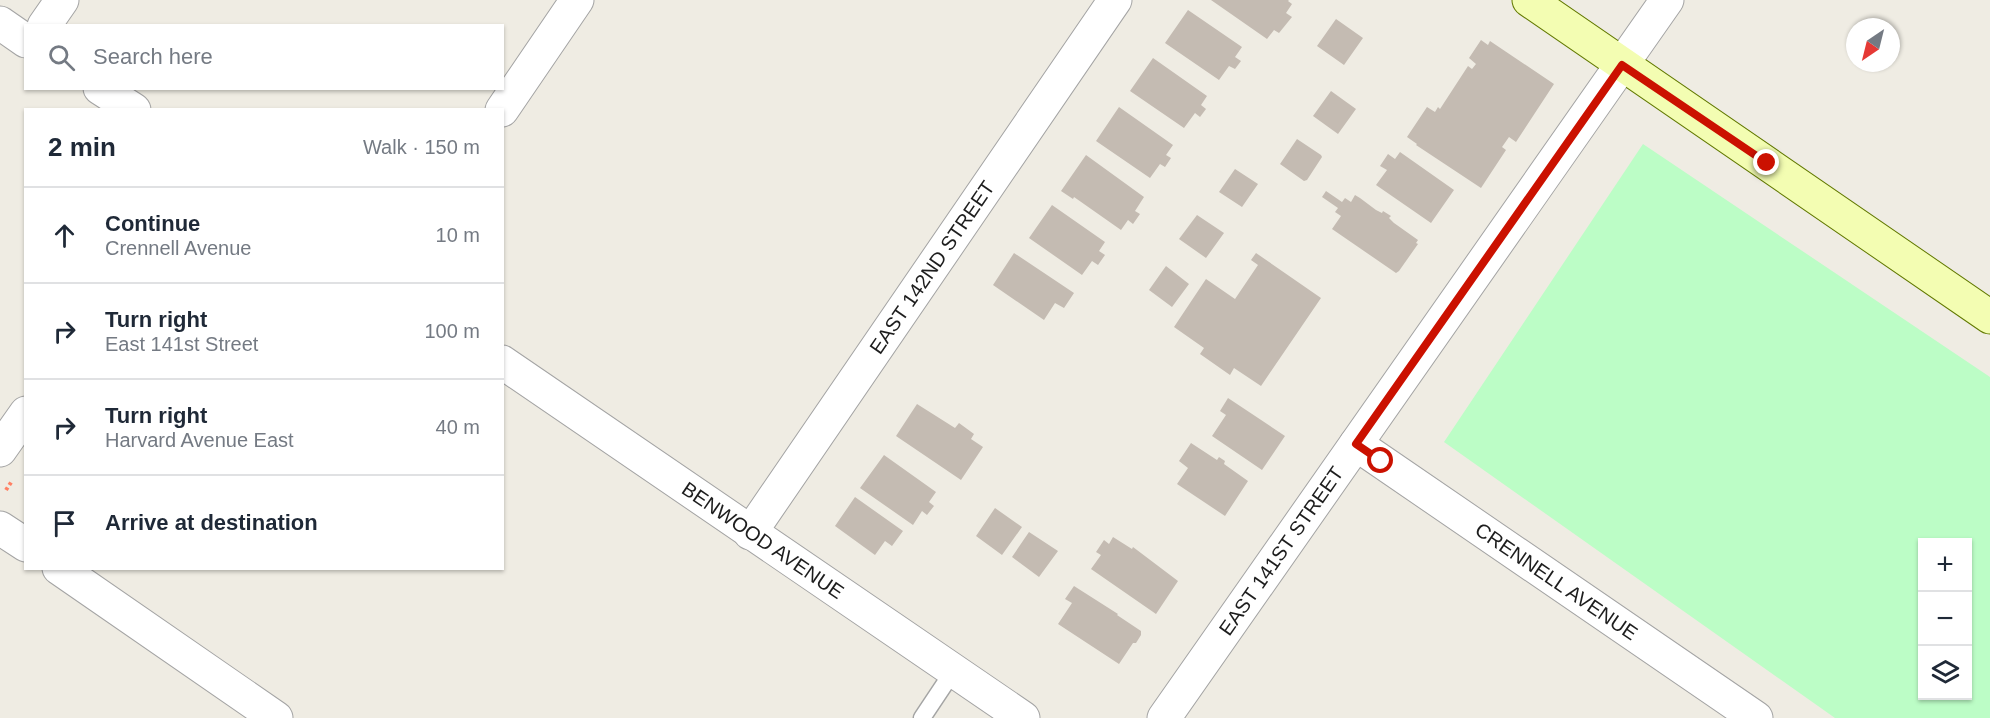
<!DOCTYPE html>
<html lang="en">
<head>
<meta charset="utf-8">
<style>
  body { margin:0; font-family:Helvetica,sans-serif; background:#f2f2f3; color:#1f2937 }
  .controls { position:absolute; right:18px; bottom:18px; display:grid; overflow:hidden; border-radius:0px; box-shadow:0 2px 4px #0004 }
  .controls button { width:54px; height:54px; display:grid; place-items:center; padding:0; border:0; border-bottom:2px solid #e0e1e3; background:#fff; color:#1f2937; font:30px sans-serif }
  .compass { position:absolute; left:1846px; top:18px; width:54px; height:54px; border-radius:50%; background:#fff; box-shadow:0 2px 4px #0004; rotate:215deg }
  .stop { position:absolute; width:18px; height:18px; margin:-14px; border:4px solid #cb1100; border-radius:50%; background:#fff }
  .stop.end { background:#cb1100; border-color:#fff; box-shadow:0 2px 6px #0008 }
  .list { margin:0; padding:0; list-style:none }
  h2 { display:flex; justify-content:space-between; align-items:center; height:78px; margin:0; padding:0 24px; font-size:26px }
  h2 small { font-size:20px; font-weight:400; color:#747a83 }
  .list li { display:grid; grid-template-columns:39px 1fr auto; gap:18px; align-items:center; box-sizing:border-box; height:96px; padding:0 24px; border-top:2px solid #e0e1e3 }
  .list b { display:block; font-size:22px; white-space:nowrap }
  .list p { margin:0; font-size:20px; white-space:nowrap; color:#747a83 }
  .list em { font-size:20px; font-style:normal; color:#747a83 }
  .icon { flex:none; width:33px; height:33px; fill:none; stroke:currentColor; stroke-width:2; stroke-linecap:round; stroke-linejoin:round }
  .map { position:relative; flex:none; width:1990px; height:718px; overflow:hidden }
  .search { position:absolute; background:#fff; box-shadow:0 2px 4px #0004; left:24px; top:24px; width:480px; height:66px; display:flex; align-items:center; gap:15px; box-sizing:border-box; padding:0 21px; border-radius:0px; color:#747a83; font-size:22px }
  .panel { position:absolute; background:#fff; box-shadow:0 2px 4px #0004; left:24px; top:108px; width:480px; height:462px; border-radius:0px }
  .map>svg:first-child { display:block }
  .park { fill:#bcfdc6; fill-rule:evenodd }
  .building { fill:#c4bbb2 }
  .lines { fill:none; stroke-linecap:round; stroke-linejoin:round }
  .service-casing { stroke:#a4a4a4; stroke-width:19 }
  .minor-casing { stroke:#a4a4a4; stroke-width:35 }
  .secondary-casing { stroke:#627900; stroke-width:35 }
  .path { stroke:#ff8064; stroke-width:4; stroke-dasharray:3 3; stroke-linecap:butt }
  .service { stroke:#fff; stroke-width:16 }
  .minor { stroke:#fff; stroke-width:33 }
  .secondary { stroke:#f3fdb2; stroke-width:33 }
  .route { stroke:#cb1100; stroke-width:8 }
  .labels { text-anchor:middle; stroke-width:5; stroke-linejoin:round; paint-order:stroke }
  .street-label { font-size:20px; fill:#1d1d1d; stroke:#fff }
</style>
</head>
<body>
<div class="map">
<svg width="1990" height="718" viewBox="0 0 1990 718">
  <rect width="100%" height="100%" fill="#efece3"/>
  <!-- park -->
  <path class="park" d="M1643,144L1990,377V718H1835L1444,442ZM1922,542H1968V696H1922Z"/>
  <!-- building -->
  <path class="building" d="M1211,0H1289L1288,1L1292,4L1286,13L1292,17L1279,33L1274,30L1267,39Z
    M1188,10L1242,47L1235,57L1241,61L1235,69L1229,66L1219,80L1165,43Z
    M1336,19L1363,38L1344,65L1317,46Z
    M1481,40L1488,45L1490,41L1554,84L1516,142L1509,137L1502,147L1506,150L1481,188L1416,145L1417,144L1407,137L1427,107L1435,112L1438,107L1440,109L1468,66L1472,69L1476,64L1469,58Z
    M1153,58L1207,96L1201,105L1206,109L1200,117L1195,113L1184,128L1130,91Z
    M1331,91L1356,109L1338,134L1313,116Z
    M1119,107L1173,145L1166,155L1171,158L1165,167L1160,164L1150,178L1096,141Z
    M1297,139L1321,155L1322,157L1307,180L1304,181L1280,164Z
    M1400,152L1454,190L1431,223L1376,185L1387,170L1380,166L1388,154L1395,159Z
    M1086,155L1144,197L1135,211L1140,214L1133,224L1128,220L1121,230L1074,197L1073,199L1061,191Z
    M1235,169L1258,184L1242,207L1219,192Z
    M1326,191L1342,202L1345,198L1351,202L1355,195L1360,198L1376,210L1382,213L1383,211L1391,216L1389,218L1394,223L1418,240L1416,243L1418,244L1399,271L1396,273L1332,229L1341,216L1335,212L1338,208L1322,197Z
    M1052,205L1105,242L1099,251L1105,255L1098,265L1092,261L1082,275L1029,238Z
    M1197,215L1224,233L1206,258L1179,239Z
    M1014,253L1074,293L1064,308L1055,303L1044,320L993,285Z
    M1256,253L1321,298L1261,386L1234,368L1230,375L1200,354L1204,348L1174,327L1206,279L1235,299L1258,265L1251,260Z
    M1166,266L1189,284L1172,307L1149,290Z
    M1228,398L1285,436L1262,470L1212,436L1226,415L1220,411Z
    M917,404L955,428L959,423L974,434L971,439L983,447L961,480L896,436Z
    M1191,443L1217,460L1219,457L1225,461L1224,464L1248,481L1225,516L1177,484L1188,468L1179,461Z
    M884,455L936,492L929,502L934,506L927,515L922,511L913,525L860,488Z
    M855,497L903,531L892,546L885,541L875,555L835,526Z
    M995,508L1022,527L1002,555L976,536Z
    M1029,532L1058,551L1039,577L1012,557Z
    M1113,537L1132,549L1133,547L1178,581L1156,614L1091,569L1101,555L1096,552L1104,540L1109,544Z
    M1074,586L1118,614L1117,615L1141,631V635L1136,643H1133L1119,664L1058,624L1072,603L1065,599Z"/>
  <g class="lines">
    <defs>
      <path id="service" d="M922,718L954,670"/>
      <g id="minor">
        <path d="M0,23L26,41"/>
        <path d="M44,26L62,0"/>
        <path d="M100,88L134,110"/>
        <path d="M502,110L577,0"/>
        <path id="s1" d="M502,362L1023,718"/>
        <path id="s2" d="M1356,444L1756,718"/>
        <path d="M0,450L26,413"/>
        <path d="M0,528L26,545"/>
        <path id="s3" d="M750,533L1115,0"/>
        <path d="M59,568L276,718"/>
        <path id="s4" d="M1164,718L1667,0"/>
      </g>
      <path id="secondary" d="M1529,0L1990,317"/>
    </defs>
    <!-- service casing -->
    <use href="#service" class="service-casing"/>
    <!-- minor casing -->
    <use href="#minor" class="minor-casing"/>
    <!-- secondary casing -->
    <use href="#secondary" class="secondary-casing"/>
    <!-- path -->
    <path class="path" d="M6,490L12,481"/>
    <!-- service -->
    <use href="#service" class="service"/>
    <!-- minor -->
    <use href="#minor" class="minor"/>
    <!-- secondary -->
    <use href="#secondary" class="secondary"/>
  </g>
  <g class="lines">
    <!-- route -->
    <path class="route" d="M1381,461L1356,444L1622,65L1767,163"/>
  </g>
  <g class="labels">
    <!-- street labels -->
    <g class="street-label">
      <text dy="7" stroke="none"><textPath href="#s3" startOffset="322">EAST 142ND STREET</textPath></text>
      <text dy="7" stroke="none"><textPath href="#s1" startOffset="316">BENWOOD AVENUE</textPath></text>
      <text dy="7" stroke="none"><textPath href="#s4" startOffset="204">EAST 141ST STREET</textPath></text>
      <text dy="7" stroke="none"><textPath href="#s2" startOffset="243">CRENNELL AVENUE</textPath></text>
    </g>
  </g>
</svg>
<div class="controls">
<button>+</button>
<button>−</button>
<button><svg class="icon" aria-label="layers" viewBox="0 0 24 24"><path d="M12 4l9 5-9 5-9-5zM3 14l9 5 9-5"/></svg></button>
</div>
<svg class="compass" viewBox="-18 -18 36 36"><path d="M0-13l5 13h-10z" fill="#e53935"/><path d="M0 13l5-13h-10z" fill="#747a83"/></svg>
<div class="stop" style="left:1381px;top:461px"></div>
<div class="stop end" style="left:1767px;top:163px"></div>
<div class="search"><svg class="icon" aria-label="search" viewBox="0 0 24 24"><circle cx="10" cy="10" r="6"/><path d="M15 15l6 6"/></svg>Search here</div>
<section class="panel">
<h2>2 min<small>Walk · 150 m</small></h2>
<ul class="list">
<li><svg class="icon" aria-label="ahead" viewBox="0 0 24 24"><path d="M12 20V5M6 11l6-6 6 6"/></svg><div><b>Continue</b><p>Crennell Avenue</p></div><em>10 m</em></li>
<li><svg class="icon" aria-label="right" viewBox="0 0 24 24"><path d="M7 20v-9h11M14 6l5 5-5 5"/></svg><div><b>Turn right</b><p>East 141st Street</p></div><em>100 m</em></li>
<li><svg class="icon" aria-label="right" viewBox="0 0 24 24"><path d="M7 20v-9h11M14 6l5 5-5 5"/></svg><div><b>Turn right</b><p>Harvard Avenue East</p></div><em>40 m</em></li>
<li><svg class="icon" aria-label="arrive" viewBox="0 0 24 24"><path d="M6 21V4h12l-3 4 3 4H6"/></svg><div><b>Arrive at destination</b></div></li>
</ul>
</section>
</div>
</body>
</html>
